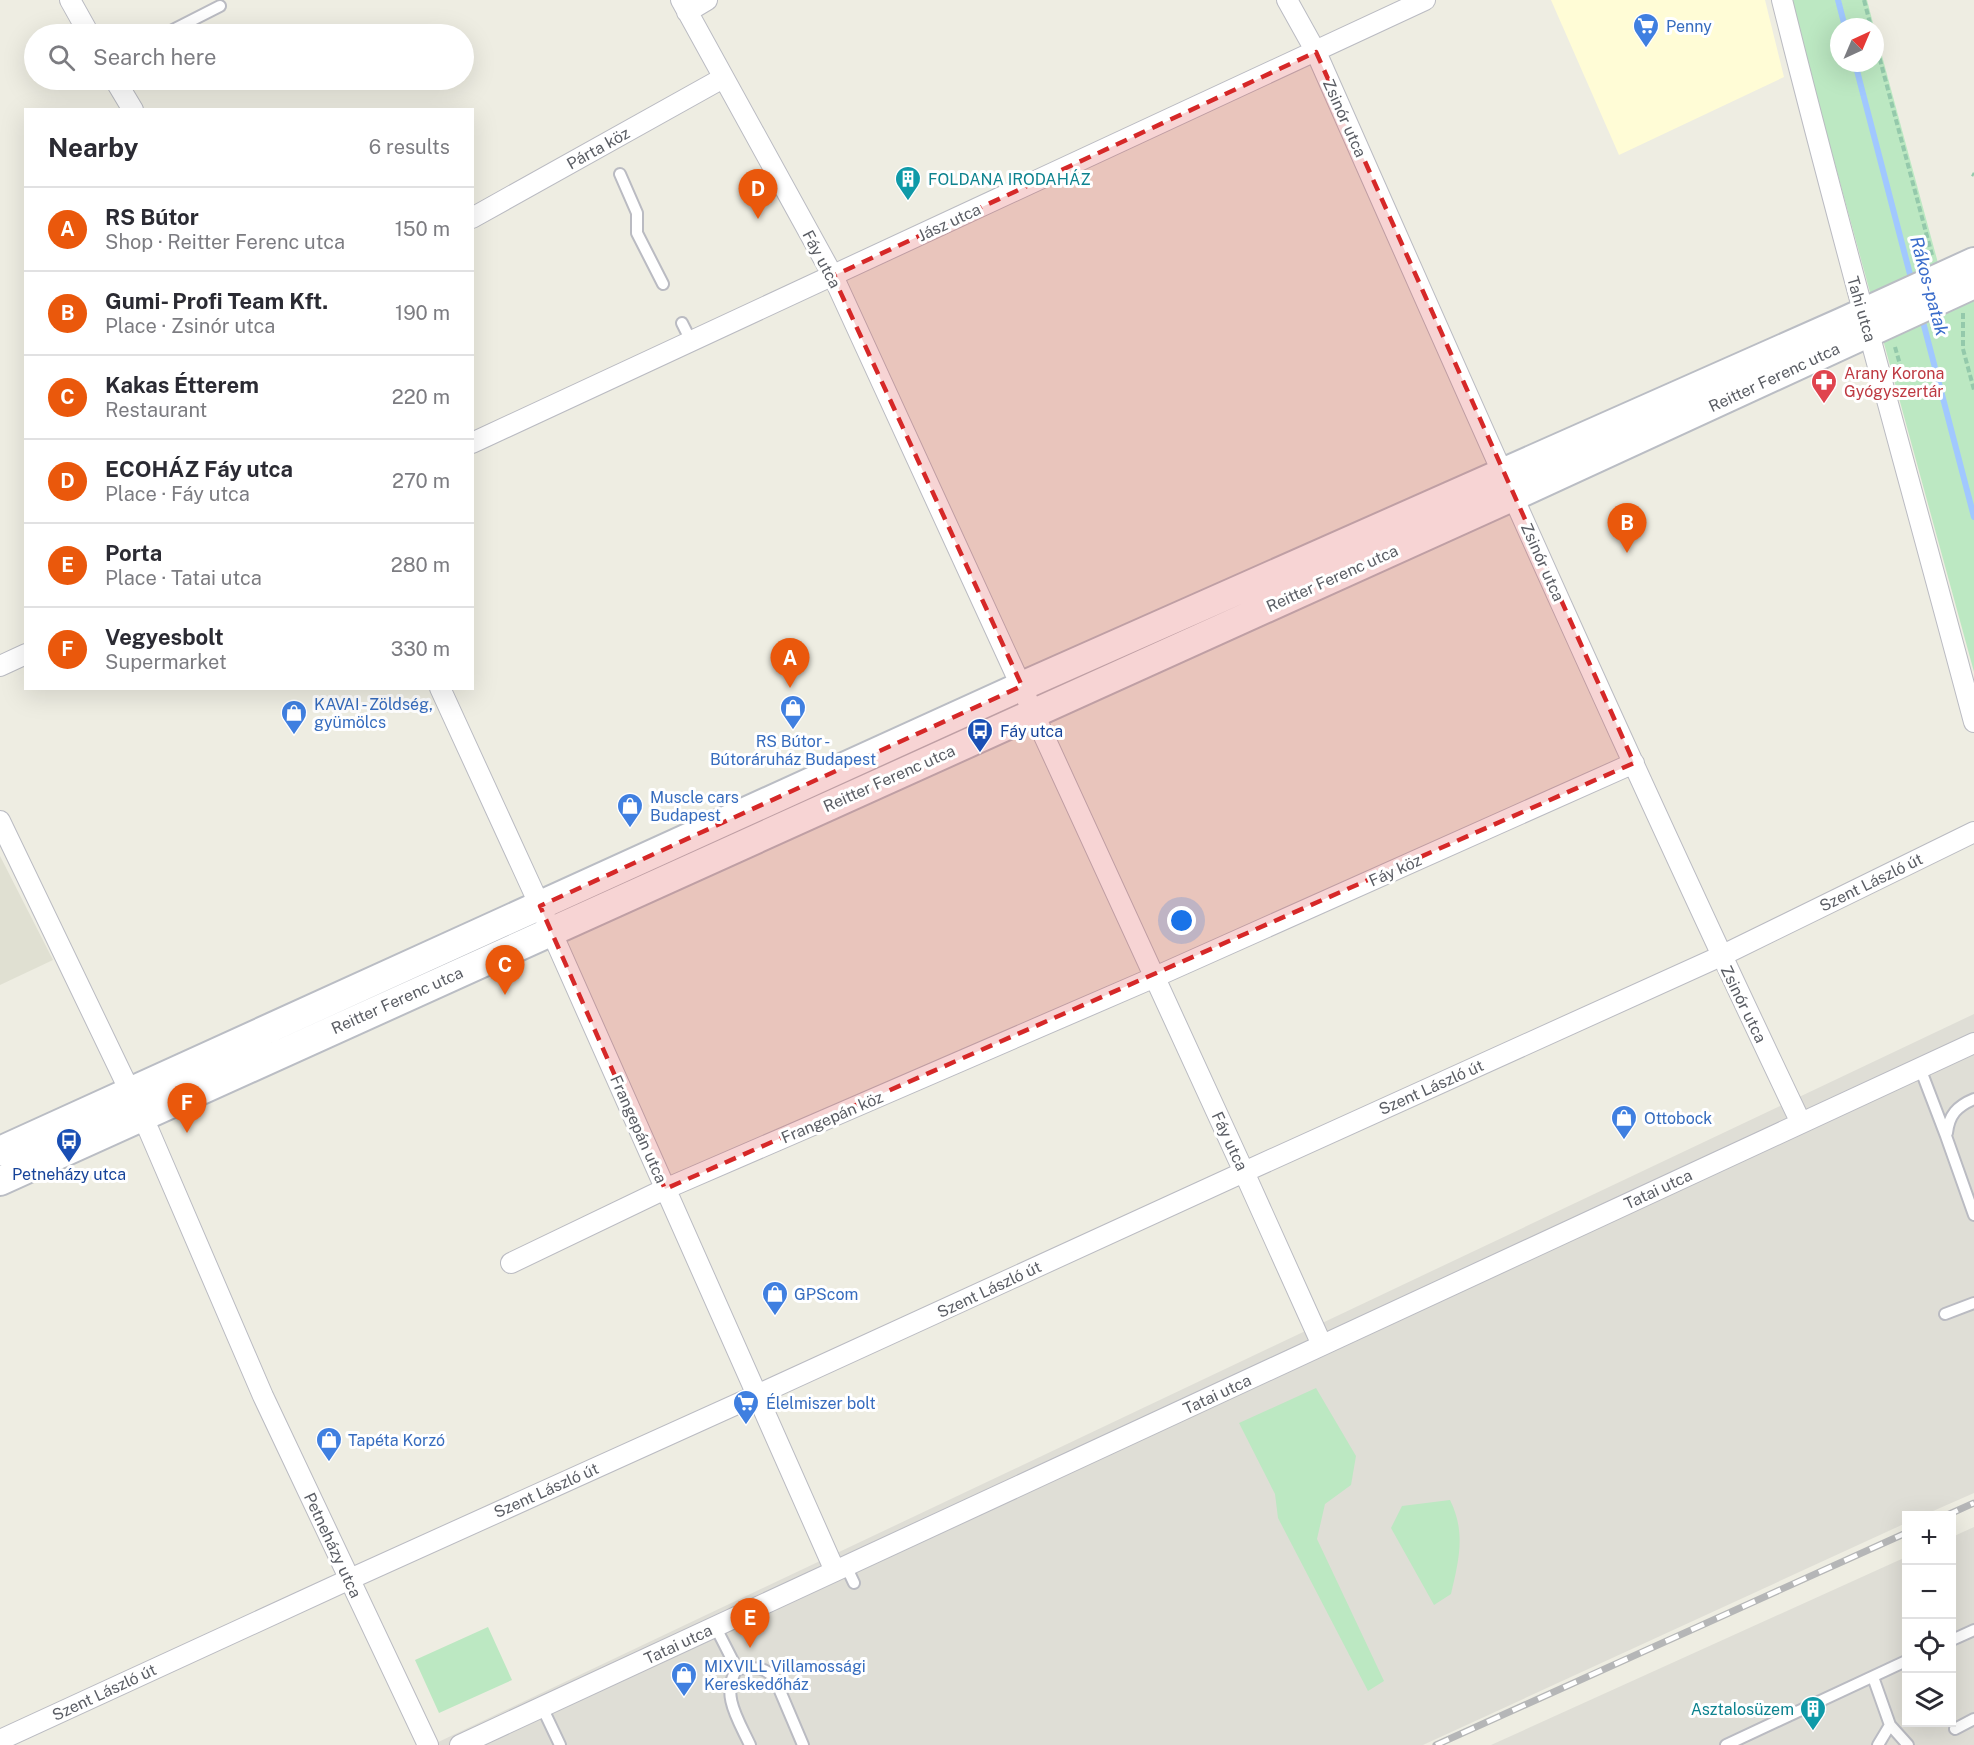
<!DOCTYPE html>
<html lang="en">
<head>
<meta charset="utf-8">
<style>
  body { margin:0; font-family:"Public Sans",sans-serif; background:#f7f7f7; color:#2b2b33 }
  .controls { position:absolute; right:18px; bottom:18px; display:grid; overflow:hidden; border-radius:0px; box-shadow:0 6px 24px #0002 }
  .controls button { width:54px; height:54px; display:grid; place-items:center; padding:0; border:0; border-bottom:2px solid #e1e1e2; background:#fff; color:#2b2b33; font:30px sans-serif }
  .compass { position:absolute; left:1830px; top:18px; width:54px; height:54px; border-radius:50%; background:#fff; box-shadow:0 6px 24px #0002; rotate:44deg }
  .you { position:absolute; left:1182px; top:921px; width:21px; height:21px; margin:-15px; border:4px solid #fff; border-radius:50%; background:#1a73e8; box-shadow:0 0 0 9px #1a73e833 }
  .badge { display:grid; place-items:center; width:39px; height:39px; border-radius:50%; background:#ea580c; color:#fff; font-size:20px; font-weight:700 }
  .pin { position:absolute; translate:-50% -50px; filter:drop-shadow(0 2px 3px #0008) }
  .pin::after { content:''; position:absolute; top:32px; width:21px; height:18px; background:inherit; clip-path:polygon(0 0,100% 0,50% 100%) }
  .list { margin:0; padding:0; list-style:none }
  h2 { display:flex; justify-content:space-between; align-items:center; height:78px; margin:0; padding:0 24px; font-size:26px }
  h2 small { font-size:20px; font-weight:400; color:#7c7c81 }
  .list li { display:grid; grid-template-columns:39px 1fr auto; gap:18px; align-items:center; box-sizing:border-box; height:84px; padding:0 24px; border-top:2px solid #e1e1e2 }
  .list b { display:block; font-size:22px; white-space:nowrap }
  .list p { margin:0; font-size:20px; white-space:nowrap; color:#7c7c81 }
  .list em { font-size:20px; font-style:normal; color:#7c7c81 }
  .icon { flex:none; width:33px; height:33px; fill:none; stroke:currentColor; stroke-width:2; stroke-linecap:round; stroke-linejoin:round }
  .map { position:relative; flex:none; width:1974px; height:1745px; overflow:hidden }
  .search { position:absolute; background:#fff; box-shadow:0 6px 24px #0002; left:24px; top:24px; width:450px; height:66px; display:flex; align-items:center; gap:15px; box-sizing:border-box; padding:0 21px; border-radius:33px; color:#7c7c81; font-size:22px }
  .panel { position:absolute; background:#fff; box-shadow:0 6px 24px #0002; left:24px; top:108px; width:450px; height:582px; border-radius:0px }
  .map>svg:first-child { display:block }
  .commercial { fill:#fffcd6 }
  .industrial { fill:#dfded6 }
  .education { fill:#e0e0d2 }
  .green { fill:#bce8c2 }
  .lines { fill:none; stroke-linecap:round; stroke-linejoin:round }
  .stream { stroke:#a1c8ff; stroke-width:6 }
  .lane-casing { stroke:#babbc2; stroke-width:14 }
  .street-casing { stroke:#babbc2; stroke-width:22 }
  .secondary-casing { stroke:#babdc4; stroke-width:32 }
  .path { stroke:#94c9ab; stroke-width:4; stroke-dasharray:6 3; stroke-linecap:butt }
  .lane { stroke:#fff; stroke-width:10 }
  .street { stroke:#fff; stroke-width:20 }
  .secondary { stroke:#fff; stroke-width:28 }
  .rail-casing { stroke:#b5b6b7; stroke-width:7 }
  .rail { stroke:#fff; stroke-width:4.5; stroke-dasharray:14; stroke-linecap:butt }
  .marked { fill:#d62828; fill-opacity:0.2; stroke:#d62828; stroke-width:4.5; stroke-dasharray:12 8; stroke-linejoin:round }
  .labels { text-anchor:middle; stroke-width:6; stroke-linejoin:round; paint-order:stroke }
  .shop-label { font-size:16px; fill:#366cbe; stroke:#fff; text-anchor:start }
  .street-label { font-size:16px; fill:#5a5d64; stroke:#fff }
  .culture-label { font-size:16px; fill:#0d838f; stroke:#fff; text-anchor:start }
  .health-label { font-size:16px; fill:#be3a42; stroke:#fff; text-anchor:start }
  .transit-label { font-size:16px; fill:#164399; stroke:#fff; text-anchor:start }
  .water-label { font-size:18px; font-style:italic; fill:#3a6ccb; stroke:#fff }
</style>
</head>
<body>
<div class="map">
<svg width="1974" height="1745" viewBox="0 0 1974 1745">
  <rect width="100%" height="100%" fill="#eeede2"/>
  <!-- commercial -->
  <path class="commercial" d="M1551,0H1765L1784,77L1619,155Z"/>
  <!-- industrial -->
  <path class="industrial" d="M1974,1014V1493L1924,1515L1906,1516V1523L1423,1745H432Z
    M1974,1527V1745H1491L1906,1557V1722H1952V1537Z"/>
  <!-- education -->
  <path class="education" d="M0,856L53,960L0,985Z"/>
  <!-- green -->
  <path class="green" d="M1790,0H1867L1874,27H1839V63H1875V30L1951,311L1974,301V672Z
    M1316,1388L1356,1456L1351,1485L1325,1504L1317,1539L1384,1681L1368,1691L1278,1518L1275,1494L1239,1423Z
    M1450,1500C1466,1532 1459,1560 1451,1594L1434,1605L1391,1528L1402,1506Z
    M488,1627L512,1680L439,1713L415,1660Z"/>
  <g class="lines">
    <!-- stream -->
    <path class="stream" d="M1838,0L1845,27
      M1855,63L1912,282
      M1922,318L1974,517"/>
    <defs>
      <path id="lane" d="M165,34L220,6
        M620,174L637,213V233L663,284
        M682,323L691,341
        M1920,1068L1946,1136L1974,1215
        M1947,1133C1949,1115 1957,1106 1974,1099
        M1945,1314L1974,1303
        M846,1566L854,1583
        M715,1626L737,1669
        M1952,1640L1974,1630
        M737,1669C753,1668 764,1665 775,1679L803,1745
        M737,1669C720,1694 739,1721 750,1745
        M1873,1677L1890,1725L1878,1745
        M542,1707L560,1745
        M1890,1725L1908,1745
        M1955,1729L1974,1719
        M1726,1745L1906,1661"/>
      <path id="street" d="M70,0L89,34
        M681,0L833,276L1244,1172L1322,1345
        M1287,0L1316,52C1474,410 1632,769 1801,1123
        M1782,0C1842,242 1910,481 1974,722
        M687,12L707,0
        M115,80L133,110
        M472,218L723,78
        M472,443L1425,0
        M0,666L26,654
        M440,688L540,906L835,1571
        M0,821L149,1131L263,1396L428,1745
        M511,1263L665,1189L1155,977L1634,763
        M0,1740L350,1579L757,1395L1244,1172L1721,956L1974,832
        M460,1745L1974,1043"/>
      <path id="secondary" d="M0,1151L1022,686L1843,322L1974,262
        M0,1181L1514,496L1974,284"/>
    </defs>
    <!-- lane casing -->
    <use href="#lane" class="lane-casing"/>
    <!-- street casing -->
    <use href="#street" class="street-casing"/>
    <!-- secondary casing -->
    <use href="#secondary" class="secondary-casing"/>
    <!-- path -->
    <path class="path" d="M1864,0L1871,27
      M1875,41L1932,255
      M1972,174L1974,175
      M1963,313V349L1974,390
      M1895,347L1901,368"/>
    <!-- lane -->
    <use href="#lane" class="lane"/>
    <!-- street -->
    <use href="#street" class="street"/>
    <!-- secondary -->
    <use href="#secondary" class="secondary"/>
    <defs>
      <path id="rail" d="M1945,1516L1974,1503
        M1436,1745L1906,1533"/>
    </defs>
    <!-- rail casing -->
    <use href="#rail" class="rail-casing"/>
    <!-- rail -->
    <use href="#rail" class="rail"/>
  </g>
  <!-- marked area -->
  <path class="marked" d="M1316,52L1634,763L665,1189L540,906L1022,686L833,276Z"/>
  <!-- icons -->
  <defs>
    <symbol id="supermarket-pin" viewBox="-11 -11 22 30"><path d="M0 17L-7.5 6A9.5 9.5 0 1 1 7.5 6Z" fill="#3f7fe0" stroke="#fff"/><path d="M-6-5.5h2.5l.6 2H6L4.5 2H-2.5L-4.4-4H-6ZM-1.5 3.2a1.3 1.3 0 1 0 .1 0ZM3 3.2a1.3 1.3 0 1 0 .1 0Z" fill="#fff"/></symbol>
    <symbol id="building-pin" viewBox="-11 -11 22 30"><path d="M0 17L-7.5 6A9.5 9.5 0 1 1 7.5 6Z" fill="#0f9aa8" stroke="#fff"/><path d="M-4-6H4V6H1V3H-1V6H-4ZM-2.5-4.3h1.7v1.8h-1.7ZM.8-4.3h1.7v1.8H.8ZM-2.5-1h1.7V.8h-1.7ZM.8-1h1.7V.8H.8Z" fill="#fff"/></symbol>
    <symbol id="pharmacy-pin" viewBox="-11 -11 22 30"><path d="M0 17L-7.5 6A9.5 9.5 0 1 1 7.5 6Z" fill="#e0444e" stroke="#fff"/><path d="M-2-6h4v4h4v4h-4v4h-4v-4h-4v-4h4Z" fill="#fff"/></symbol>
    <symbol id="shop-pin" viewBox="-11 -11 22 30"><path d="M0 17L-7.5 6A9.5 9.5 0 1 1 7.5 6Z" fill="#3f7fe0" stroke="#fff"/><path d="M-5-2.5h2.3a2.7 3.5 0 0 1 5.4 0H5L5.5 6h-11ZM-1.5-2.5h3a1.5 2.3 0 0 0-3 0Z" fill="#fff"/></symbol>
    <symbol id="bus-pin" viewBox="-11 -11 22 30"><path d="M0 17L-7.5 6A9.5 9.5 0 1 1 7.5 6Z" fill="#1a4fb4" stroke="#fff"/><path d="M-5-6H5V4H4V6H2V4H-2V6H-4V4H-5ZM-3.5-4V0h7V-4ZM-3.5 1.2v1.5H-2V1.2ZM2 1.2v1.5H3.5V1.2Z" fill="#fff"/></symbol>
  </defs>
  <g fill-rule="evenodd">
    <use href="#supermarket-pin" x="1631" y="11" width="30" height="40"/>
    <use href="#building-pin" x="893" y="164" width="30" height="40"/>
    <use href="#pharmacy-pin" x="1809" y="367" width="30" height="40"/>
    <use href="#shop-pin" x="778" y="693" width="30" height="40"/>
    <use href="#shop-pin" x="279" y="698" width="30" height="40"/>
    <use href="#bus-pin" x="965" y="716" width="30" height="40"/>
    <use href="#shop-pin" x="615" y="791" width="30" height="40"/>
    <use href="#shop-pin" x="1609" y="1103" width="30" height="40"/>
    <use href="#bus-pin" x="54" y="1126" width="30" height="40"/>
    <use href="#shop-pin" x="760" y="1279" width="30" height="40"/>
    <use href="#supermarket-pin" x="731" y="1388" width="30" height="40"/>
    <use href="#shop-pin" x="314" y="1425" width="30" height="40"/>
    <use href="#shop-pin" x="669" y="1660" width="30" height="40"/>
    <use href="#building-pin" x="1798" y="1694" width="30" height="40"/>
  </g>
  <g class="labels">
    <!-- shop labels -->
    <g class="shop-label">
      <text x="1666" y="32">Penny</text>
      <text x="314" y="710">KAVAI - Zöldség,<tspan x="314" dy="18">gyümölcs</tspan></text>
      <text x="793" y="747" text-anchor="middle">RS Bútor -<tspan x="793" dy="18">Bútoráruház Budapest</tspan></text>
      <text x="650" y="803">Muscle cars<tspan x="650" dy="18">Budapest</tspan></text>
      <text x="1644" y="1124">Ottobock</text>
      <text x="794" y="1300">GPScom</text>
      <text x="766" y="1409">Élelmiszer bolt</text>
      <text x="348" y="1446">Tapéta Korzó</text>
      <text x="704" y="1672">MIXVILL Villamossági<tspan x="704" dy="18">Kereskedőház</tspan></text>
    </g>
    <!-- street labels -->
    <g class="street-label">
      <text transform="translate(1345 118) rotate(66)" y="6">Zsinór utca</text>
      <text transform="translate(598 148) rotate(-29)" y="6">Párta köz</text>
      <text transform="translate(949 222) rotate(-25)" y="6">Jász utca</text>
      <text transform="translate(822 259) rotate(62)" y="6">Fáy utca</text>
      <text transform="translate(1862 309) rotate(74)" y="6">Tahi utca</text>
      <text transform="translate(1774 377) rotate(-25)" y="6">Reitter Ferenc utca</text>
      <text transform="translate(1543 562) rotate(66)" y="6">Zsinór utca</text>
      <text transform="translate(1332 578) rotate(-24)" y="6">Reitter Ferenc utca</text>
      <text transform="translate(889 778) rotate(-24)" y="6">Reitter Ferenc utca</text>
      <text transform="translate(1395 870) rotate(-24)" y="6">Fáy köz</text>
      <text transform="translate(1871 882) rotate(-26)" y="6">Szent László út</text>
      <text transform="translate(397 1000) rotate(-24)" y="6">Reitter Ferenc utca</text>
      <text transform="translate(1744 1004) rotate(64)" y="6">Zsinór utca</text>
      <text transform="translate(1431 1087) rotate(-24)" y="6">Szent László út</text>
      <text transform="translate(832 1117) rotate(-23)" y="6">Frangepán köz</text>
      <text transform="translate(639 1129) rotate(66)" y="6">Frangepán utca</text>
      <text transform="translate(1230 1141) rotate(65)" y="6">Fáy utca</text>
      <text transform="translate(1658 1189) rotate(-25)" y="6">Tatai utca</text>
      <text transform="translate(989 1289) rotate(-25)" y="6">Szent László út</text>
      <text transform="translate(1217 1394) rotate(-25)" y="6">Tatai utca</text>
      <text transform="translate(546 1490) rotate(-24)" y="6">Szent László út</text>
      <text transform="translate(333 1545) rotate(65)" y="6">Petneházy utca</text>
      <text transform="translate(678 1644) rotate(-25)" y="6">Tatai utca</text>
      <text transform="translate(104 1692) rotate(-25)" y="6">Szent László út</text>
    </g>
    <!-- culture labels -->
    <g class="culture-label">
      <text x="928" y="185">FOLDANA IRODAHÁZ</text>
      <text x="1794" y="1715" text-anchor="end">Asztalosüzem</text>
    </g>
    <!-- health labels -->
    <g class="health-label">
      <text x="1844" y="379">Arany Korona<tspan x="1844" dy="18">Gyógyszertár</tspan></text>
    </g>
    <!-- transit labels -->
    <g class="transit-label">
      <text x="1000" y="737">Fáy utca</text>
      <text x="69" y="1180" text-anchor="middle">Petneházy utca</text>
    </g>
    <!-- water labels -->
    <g class="water-label">
      <text transform="translate(1929 286) rotate(75)" y="6">Rákos-patak</text>
    </g>
  </g>
</svg>
<div class="controls">
<button>+</button>
<button>−</button>
<button><svg class="icon" aria-label="locate" viewBox="0 0 24 24"><circle cx="12" cy="12" r="6"/><path d="M12 2v4M12 18v4M2 12h4M18 12h4"/></svg></button>
<button><svg class="icon" aria-label="layers" viewBox="0 0 24 24"><path d="M12 4l9 5-9 5-9-5zM3 14l9 5 9-5"/></svg></button>
</div>
<svg class="compass" viewBox="-18 -18 36 36"><path d="M0-13l5 13h-10z" fill="#e53935"/><path d="M0 13l5-13h-10z" fill="#7c7c81"/></svg>
<div class="you"></div>
<div class="pin badge" style="left:790px;top:688px">A</div>
<div class="pin badge" style="left:1627px;top:553px">B</div>
<div class="pin badge" style="left:505px;top:995px">C</div>
<div class="pin badge" style="left:758px;top:219px">D</div>
<div class="pin badge" style="left:750px;top:1648px">E</div>
<div class="pin badge" style="left:187px;top:1133px">F</div>
<div class="search"><svg class="icon" aria-label="search" viewBox="0 0 24 24"><circle cx="10" cy="10" r="6"/><path d="M15 15l6 6"/></svg>Search here</div>
<section class="panel">
<h2>Nearby<small>6 results</small></h2>
<ul class="list">
<li><span class="badge">A</span><div><b>RS Bútor</b><p>Shop · Reitter Ferenc utca</p></div><em>150 m</em></li>
<li><span class="badge">B</span><div><b>Gumi- Profi Team Kft.</b><p>Place · Zsinór utca</p></div><em>190 m</em></li>
<li><span class="badge">C</span><div><b>Kakas Étterem</b><p>Restaurant</p></div><em>220 m</em></li>
<li><span class="badge">D</span><div><b>ECOHÁZ Fáy utca</b><p>Place · Fáy utca</p></div><em>270 m</em></li>
<li><span class="badge">E</span><div><b>Porta</b><p>Place · Tatai utca</p></div><em>280 m</em></li>
<li><span class="badge">F</span><div><b>Vegyesbolt</b><p>Supermarket</p></div><em>330 m</em></li>
</ul>
</section>
</div>
</body>
</html>
